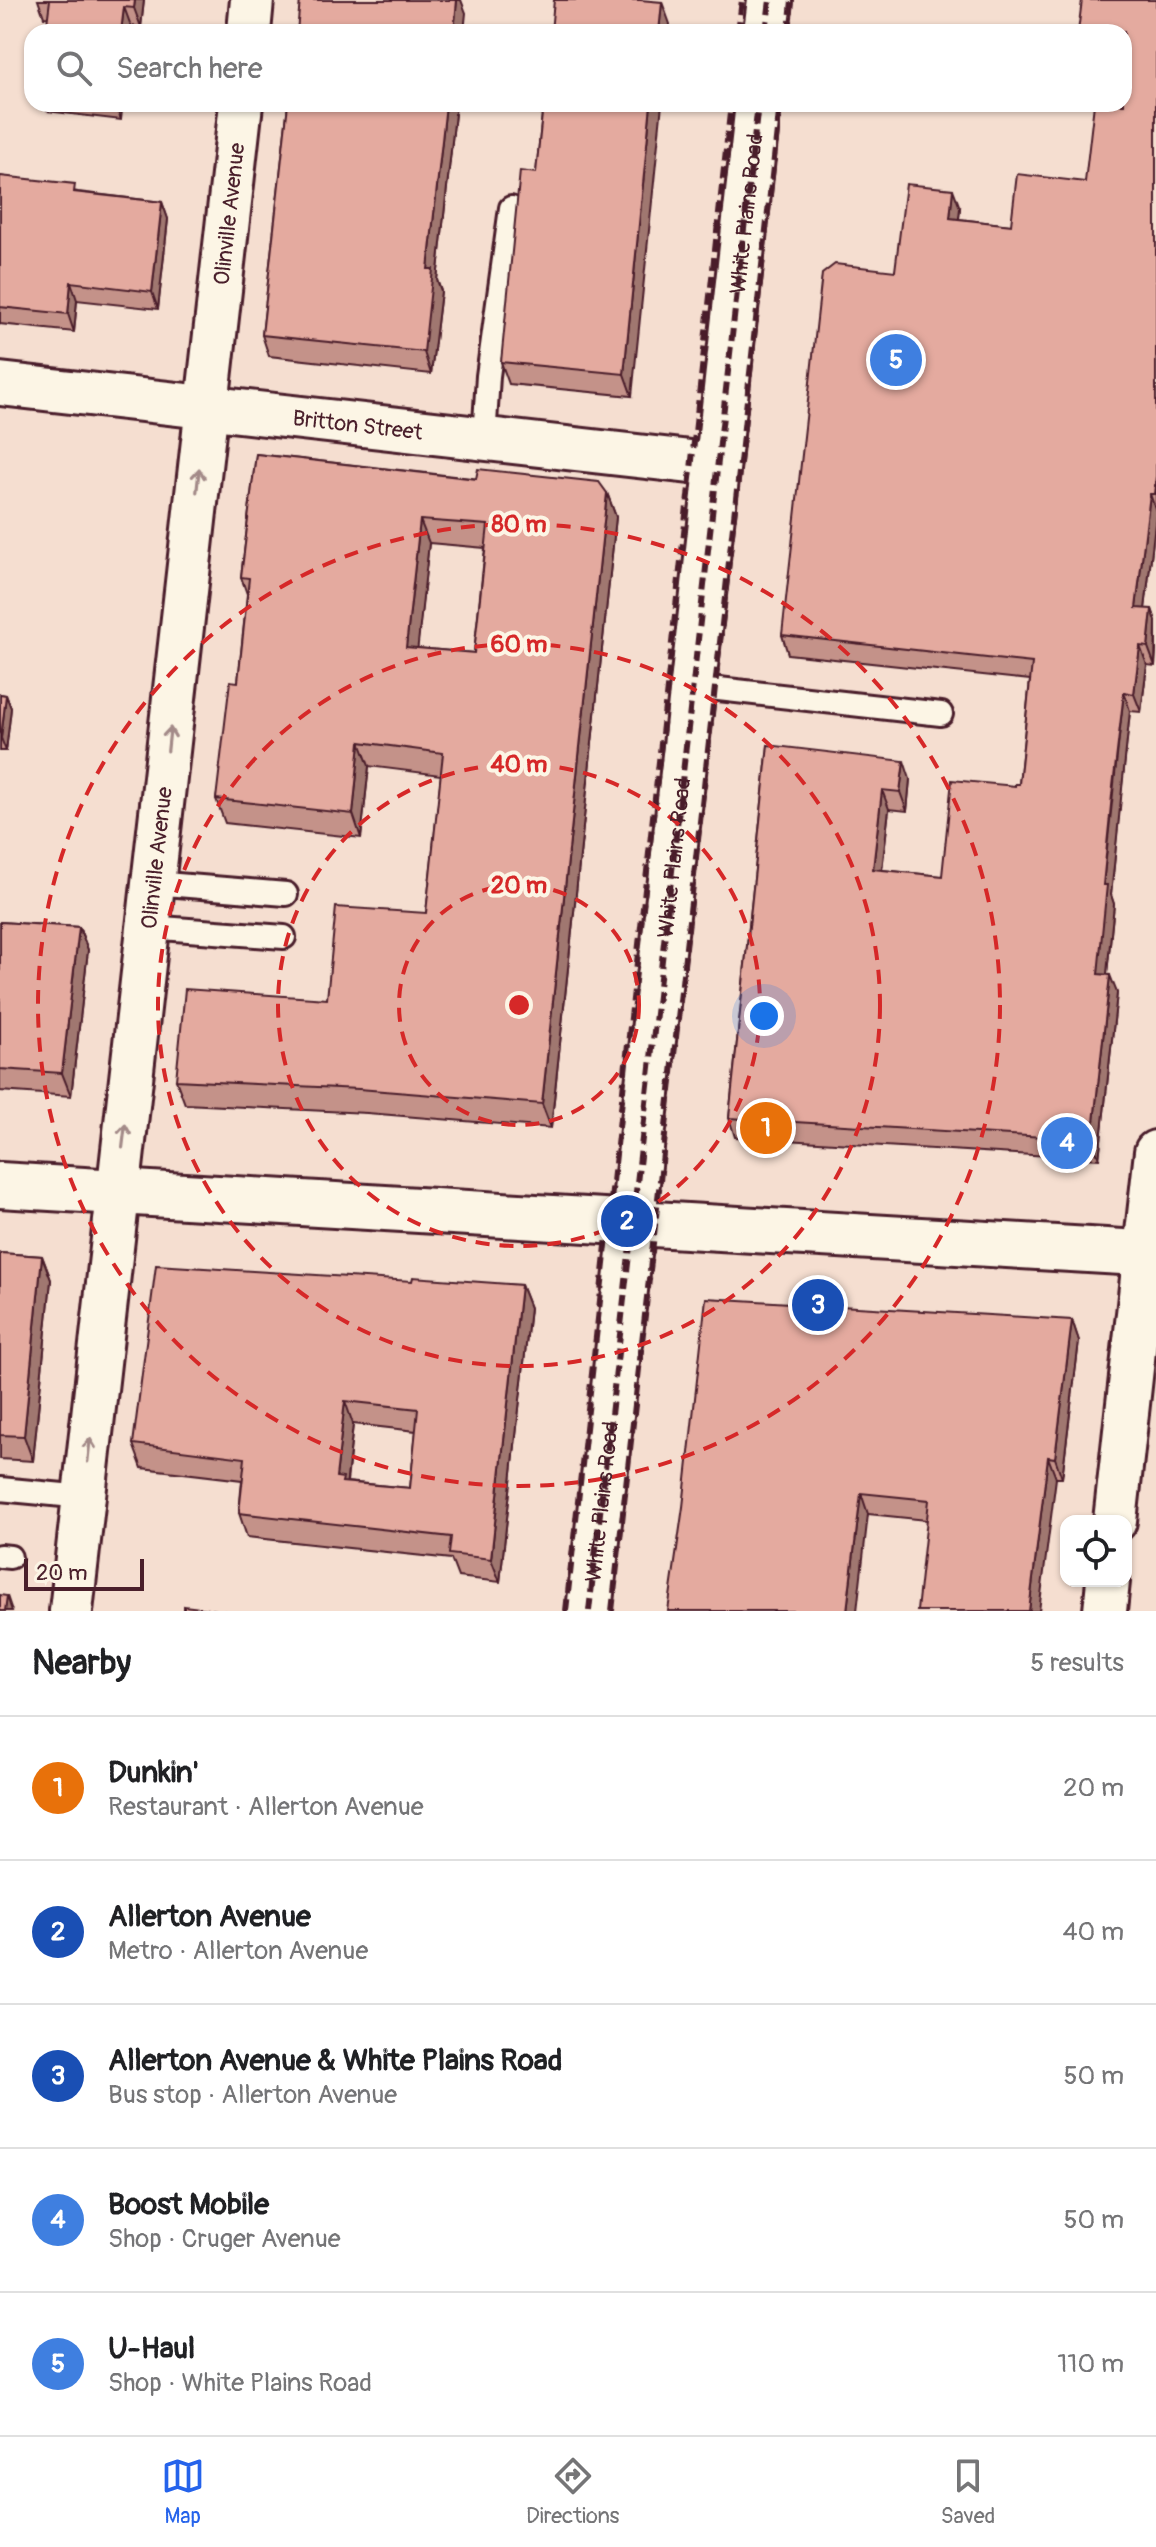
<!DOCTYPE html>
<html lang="en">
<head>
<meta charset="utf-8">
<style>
  body { margin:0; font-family:Pangolin,sans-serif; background:#f6f6f6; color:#202124 }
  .controls { position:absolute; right:24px; bottom:24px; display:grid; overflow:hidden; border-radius:16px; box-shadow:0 2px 6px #0004 }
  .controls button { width:72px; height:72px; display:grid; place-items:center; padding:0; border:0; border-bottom:2px solid #e0e0e0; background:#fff; color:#202124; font:40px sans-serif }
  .scale { position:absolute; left:24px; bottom:20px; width:120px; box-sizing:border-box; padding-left:8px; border:4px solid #4a1f2b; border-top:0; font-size:22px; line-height:28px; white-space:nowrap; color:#4a1f2b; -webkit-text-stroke:6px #fcf5e5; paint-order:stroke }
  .you { position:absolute; left:764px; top:1016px; width:28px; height:28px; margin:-20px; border:6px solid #fff; border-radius:50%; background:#1a73e8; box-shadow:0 0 0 12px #1a73e833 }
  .badge { display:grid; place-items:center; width:52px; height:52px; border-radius:50%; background:#2563eb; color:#fff; font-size:26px; font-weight:700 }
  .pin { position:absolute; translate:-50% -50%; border:4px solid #fff; box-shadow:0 2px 8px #0006 }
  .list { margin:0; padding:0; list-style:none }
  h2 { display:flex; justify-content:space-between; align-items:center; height:104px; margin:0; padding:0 32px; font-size:34px }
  h2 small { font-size:26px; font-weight:400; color:#757577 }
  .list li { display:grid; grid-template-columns:52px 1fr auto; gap:24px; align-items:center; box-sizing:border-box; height:144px; padding:0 32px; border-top:2px solid #e0e0e0 }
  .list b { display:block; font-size:30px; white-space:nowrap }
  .list p { margin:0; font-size:26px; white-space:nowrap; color:#757577 }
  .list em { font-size:26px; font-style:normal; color:#757577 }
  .icon { flex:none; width:44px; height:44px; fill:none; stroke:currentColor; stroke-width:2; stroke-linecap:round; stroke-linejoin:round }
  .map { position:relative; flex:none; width:1156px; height:1611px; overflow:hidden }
  .search { position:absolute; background:#fff; box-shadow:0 2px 6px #0004; left:24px; right:24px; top:24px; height:88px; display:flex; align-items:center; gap:20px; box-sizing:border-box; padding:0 28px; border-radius:24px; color:#757577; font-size:30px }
  .sheet { height:824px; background:#fff }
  nav { display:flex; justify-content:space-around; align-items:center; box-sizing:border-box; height:112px; border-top:2px solid #e0e0e0; background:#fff; font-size:22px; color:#757577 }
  nav a { display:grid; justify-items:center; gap:4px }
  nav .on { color:#2563eb }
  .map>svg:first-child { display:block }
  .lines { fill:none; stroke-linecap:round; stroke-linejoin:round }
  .service-casing { stroke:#4a1f2b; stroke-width:28 }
  .minor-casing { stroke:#4a1f2b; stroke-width:48 }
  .secondary-casing { stroke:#4a1f2b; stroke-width:50 }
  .service { stroke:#fcf5e5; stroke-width:22 }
  .minor { stroke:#fcf5e5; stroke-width:42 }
  .secondary { stroke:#fcf5e5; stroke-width:44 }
  .rail { stroke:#4a1f2b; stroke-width:6; stroke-dasharray:12 6; stroke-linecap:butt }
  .wall { fill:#c49289; stroke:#4a1f2b; stroke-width:2; fill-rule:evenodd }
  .shaded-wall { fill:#a0776f; stroke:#4a1f2b; stroke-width:2 }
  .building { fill:#e4aa9f; stroke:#4a1f2b; stroke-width:2; fill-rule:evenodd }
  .oneway { stroke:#a38a88 }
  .ring { fill:none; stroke:#d62828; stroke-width:4; stroke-dasharray:14 10 }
  .labels { text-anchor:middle; stroke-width:8; stroke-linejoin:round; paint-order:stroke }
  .street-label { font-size:22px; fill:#4a1f2b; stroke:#fcf5e5 }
  .centre { fill:#d62828; stroke:#fcf5e5; stroke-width:4 }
  .ring-label { font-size:24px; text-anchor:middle; font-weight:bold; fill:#d62828; stroke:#fcf5e5; stroke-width:8; stroke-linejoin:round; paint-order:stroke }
</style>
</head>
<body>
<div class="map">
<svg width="1156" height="1611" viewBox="0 0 1156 1611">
  <rect width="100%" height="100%" fill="#f5ded0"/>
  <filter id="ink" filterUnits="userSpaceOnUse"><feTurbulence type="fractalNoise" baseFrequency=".0125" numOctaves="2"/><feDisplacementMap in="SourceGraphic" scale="16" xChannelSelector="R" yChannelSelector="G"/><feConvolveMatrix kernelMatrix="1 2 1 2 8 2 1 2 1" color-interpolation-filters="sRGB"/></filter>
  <g filter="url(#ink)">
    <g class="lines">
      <defs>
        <path id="service" d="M484,439L488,376L511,208
          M692,686L941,714
          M153,883L286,894
          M148,927L284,937
          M0,1489L84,1497
          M0,1556L10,1557"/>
        <g id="minor">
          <path d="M249,32L252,0"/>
          <path id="s1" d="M0,384L717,465"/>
          <path d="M1115,1521L1156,1152"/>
          <path id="s2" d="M71,1611L241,104"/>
          <path d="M1105,1611L1108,1581"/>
        </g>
        <path id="secondary" d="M766,32L770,0
          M0,1185L1156,1254
          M589,1611L758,104"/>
      </defs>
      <!-- service casing -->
      <use href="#service" class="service-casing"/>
      <!-- minor casing -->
      <use href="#minor" class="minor-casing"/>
      <!-- secondary casing -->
      <use href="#secondary" class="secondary-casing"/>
      <!-- service -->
      <use href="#service" class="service"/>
      <!-- minor -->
      <use href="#minor" class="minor"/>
      <!-- secondary -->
      <use href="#secondary" class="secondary"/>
      <!-- rail -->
      <g class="rail">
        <path d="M738,32L742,0"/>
        <path d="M766,32L770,0"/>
        <path d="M789,32L792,0"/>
        <path d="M566,1611L731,104"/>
        <path id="s3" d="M589,1611L758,104"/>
        <path d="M612,1611L780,104"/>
      </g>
    </g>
    <!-- wall -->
    <path class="wall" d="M38,0H144L141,27L44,17Z
      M1156,0V515L1145,609H1152L1156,621V652L1155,666L1147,665L1141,712L1130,711L1119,814L1111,895L1114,904L1107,974L1117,993L1099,1159L735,1137L729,1118L768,745L910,779L907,811L889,809L882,870L942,876L1015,786L1019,784L1030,680L788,654L782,635L895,271L960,208L959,219L1011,225L1085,182Z
      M44,104H122L121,120L47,111Z
      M288,104H456L437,280L441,291L431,374L269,356L262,335Z
      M543,104L632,396L509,384L501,362L536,173Z
      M0,176L78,192L162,202L168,219L158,309L77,300L74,332L0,324Z
      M256,454L607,493L616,517L551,1128L367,1113L185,1104L176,1080L327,999L426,913L441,775L369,766L361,838L225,823L216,799L238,682L247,594L241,577ZM429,543L485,548L474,653L417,648Z
      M0,694L6,695L11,708L6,751H0Z
      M0,922L79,927L88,950L71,1096L0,1091Z
      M0,1253L42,1256L51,1280L33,1461L0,1459Z
      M412,1281L521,1285L530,1308L500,1582L458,1577L451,1559L247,1537L239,1513L242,1480L142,1468L133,1444ZM353,1424L416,1431L410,1488L347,1482Z
      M1072,1320L1079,1341L1062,1478H1056L927,1520L868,1514L683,1507Z"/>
    <!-- shaded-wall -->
    <path class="shaded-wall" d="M135,0H144L141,27L134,8Z
      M457,0H461L466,13L464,32H454Z
      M662,2L670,24L669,32H659Z
      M124,7L131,26L130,32H121Z
      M115,104H122L121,120Z
      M446,104H456L437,280L441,291L431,374L424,352L428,269Z
      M651,104H662L632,396L624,374Z
      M953,189L960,208L957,237L950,218Z
      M162,202L168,219L158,309L152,292Z
      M71,282L77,300L74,332L68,314Z
      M607,493L616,517L551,1128L542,1104Z
      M1150,494L1156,511V515L1143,626L1136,608Z
      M420,520L429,543L415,671L406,647Z
      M1152,609L1156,621L1155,666L1148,647Z
      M1140,646L1147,665L1141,712L1134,694Z
      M1124,692L1130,711L1111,895L1114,904L1105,993L1098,974L1103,885Z
      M6,695L11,708L6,751L1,738Z
      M360,742L369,766L361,838L353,814Z
      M904,761L910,779L907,811L900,792Z
      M882,790L889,809L880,887L873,869Z
      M79,927L88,950L71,1096L62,1073Z
      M1110,975L1117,993L1099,1159L1092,1140Z
      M42,1256L51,1280L33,1461L24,1436Z
      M521,1285L530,1308L500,1582L491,1559Z
      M1072,1320L1079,1341L1062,1478L1055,1458Z
      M345,1401L353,1424L346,1487L336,1477Z
      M1048,1457L1056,1478L1039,1611H1029Z
      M861,1493L868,1514L857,1611H847Z
      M7,1596L12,1611H5Z"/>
    <!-- building -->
    <path class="building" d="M50,0H135L134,8L124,7L121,32H46Z
      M300,0H457L454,32H297Z
      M554,0H640L662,2L659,32H551Z
      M1082,0H1156V476L1154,494H1150L1136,608L1152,609L1148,647L1140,646L1134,694L1124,692L1112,795L1103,885H1107L1098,974L1110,975L1092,1140L729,1118L768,745L904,761L900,792L882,790L873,869L942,876L952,780L1015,786V784H1019L1032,663L782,635L822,274L835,264L895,271L906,184L953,189L950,218L1011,225L1017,174L1085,182L1094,104H1124V32H1078Z
      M288,104H446L428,269H433L424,352L262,335Z
      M543,104H651L624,374L501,362L520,171L536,173Z
      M0,176L75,184L74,192L162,202L152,292L71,282L68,314L0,307Z
      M256,454L476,479L478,469L599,482L607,493L542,1104L359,1089L176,1080L185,989L327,999L336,907L426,913L443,753L360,742L353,814L216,799L230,681L238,682L249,578L241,577ZM420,520L488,525L474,653L406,647Z
      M0,694L6,695L1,738H0Z
      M0,922L79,927L62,1073L0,1069Z
      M0,1253L42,1256L24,1436L0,1435Z
      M156,1265L412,1281L413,1277L521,1285L491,1559L449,1554L451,1537L239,1513L245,1458L133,1444ZM345,1401L418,1409L410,1488L342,1482L343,1478L336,1477Z
      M706,1298L1072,1320L1055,1458L1048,1457L1029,1611H917L929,1500L861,1493L847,1611H668L683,1507Z
      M0,1595L7,1596L5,1611H0Z
      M184,1606L225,1611H184Z"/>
    <!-- one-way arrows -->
    <defs><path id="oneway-shaft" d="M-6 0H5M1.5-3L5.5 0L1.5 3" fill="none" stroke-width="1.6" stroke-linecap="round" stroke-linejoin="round" transform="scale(2)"/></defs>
    <g class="oneway">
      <use href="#oneway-shaft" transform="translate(198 480) rotate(-84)"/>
      <use href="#oneway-shaft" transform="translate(169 739) rotate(-84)"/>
      <use href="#oneway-shaft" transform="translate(124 1136) rotate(-83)"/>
      <use href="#oneway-shaft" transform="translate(89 1450) rotate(-84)"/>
    </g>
  </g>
  <!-- distance rings -->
  <g class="ring">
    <circle cx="519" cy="1005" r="120"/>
    <circle cx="519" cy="1005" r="241"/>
    <circle cx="519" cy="1005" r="361"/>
    <circle cx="519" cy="1005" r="481"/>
  </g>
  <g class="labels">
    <!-- street labels -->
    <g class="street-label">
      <text dy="8" stroke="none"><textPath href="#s2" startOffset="1406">Olinville Avenue</textPath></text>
      <text dy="8" stroke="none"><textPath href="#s3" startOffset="1406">White Plains Road</textPath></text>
      <text dy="8" stroke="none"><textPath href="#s1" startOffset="360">Britton Street</textPath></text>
      <text dy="8" stroke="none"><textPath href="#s2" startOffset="758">Olinville Avenue</textPath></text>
      <text dy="8" stroke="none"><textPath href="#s3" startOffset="758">White Plains Road</textPath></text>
      <text dy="8" stroke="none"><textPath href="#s3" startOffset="110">White Plains Road</textPath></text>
    </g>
  </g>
  <circle cx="519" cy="1005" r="12" class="centre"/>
  <g class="ring-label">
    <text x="519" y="532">80 m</text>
    <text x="519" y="652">60 m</text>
    <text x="519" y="772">40 m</text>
    <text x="519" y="893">20 m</text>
  </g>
</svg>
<div class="controls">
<button><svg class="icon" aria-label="locate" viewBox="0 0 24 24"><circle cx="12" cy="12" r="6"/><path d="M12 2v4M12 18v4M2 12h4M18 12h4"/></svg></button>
</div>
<div class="scale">20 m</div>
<div class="you"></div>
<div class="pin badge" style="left:766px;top:1128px;background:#e8710a">1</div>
<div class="pin badge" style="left:627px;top:1221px;background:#1a4fb4">2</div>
<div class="pin badge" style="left:818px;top:1305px;background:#1a4fb4">3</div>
<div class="pin badge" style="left:1067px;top:1143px;background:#3f7fe0">4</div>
<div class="pin badge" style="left:896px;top:360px;background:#3f7fe0">5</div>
<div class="search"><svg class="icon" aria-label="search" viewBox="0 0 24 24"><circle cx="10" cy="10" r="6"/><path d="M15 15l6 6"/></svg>Search here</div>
</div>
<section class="sheet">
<h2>Nearby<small>5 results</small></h2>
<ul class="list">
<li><span class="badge" style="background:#e8710a">1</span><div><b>Dunkin'</b><p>Restaurant · Allerton Avenue</p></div><em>20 m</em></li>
<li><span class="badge" style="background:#1a4fb4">2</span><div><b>Allerton Avenue</b><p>Metro · Allerton Avenue</p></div><em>40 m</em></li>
<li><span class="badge" style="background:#1a4fb4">3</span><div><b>Allerton Avenue &amp; White Plains Road</b><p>Bus stop · Allerton Avenue</p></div><em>50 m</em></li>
<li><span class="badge" style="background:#3f7fe0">4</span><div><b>Boost Mobile</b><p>Shop · Cruger Avenue</p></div><em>50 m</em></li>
<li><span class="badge" style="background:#3f7fe0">5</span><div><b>U-Haul</b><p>Shop · White Plains Road</p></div><em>110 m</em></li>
</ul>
</section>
<nav>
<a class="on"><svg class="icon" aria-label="map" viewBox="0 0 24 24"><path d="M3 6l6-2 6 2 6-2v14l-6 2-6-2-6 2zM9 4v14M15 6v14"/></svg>Map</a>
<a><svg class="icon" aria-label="directions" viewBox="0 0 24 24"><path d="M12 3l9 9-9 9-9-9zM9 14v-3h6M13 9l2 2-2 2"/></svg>Directions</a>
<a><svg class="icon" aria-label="saved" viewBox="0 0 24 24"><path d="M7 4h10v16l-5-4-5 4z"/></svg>Saved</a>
</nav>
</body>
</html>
